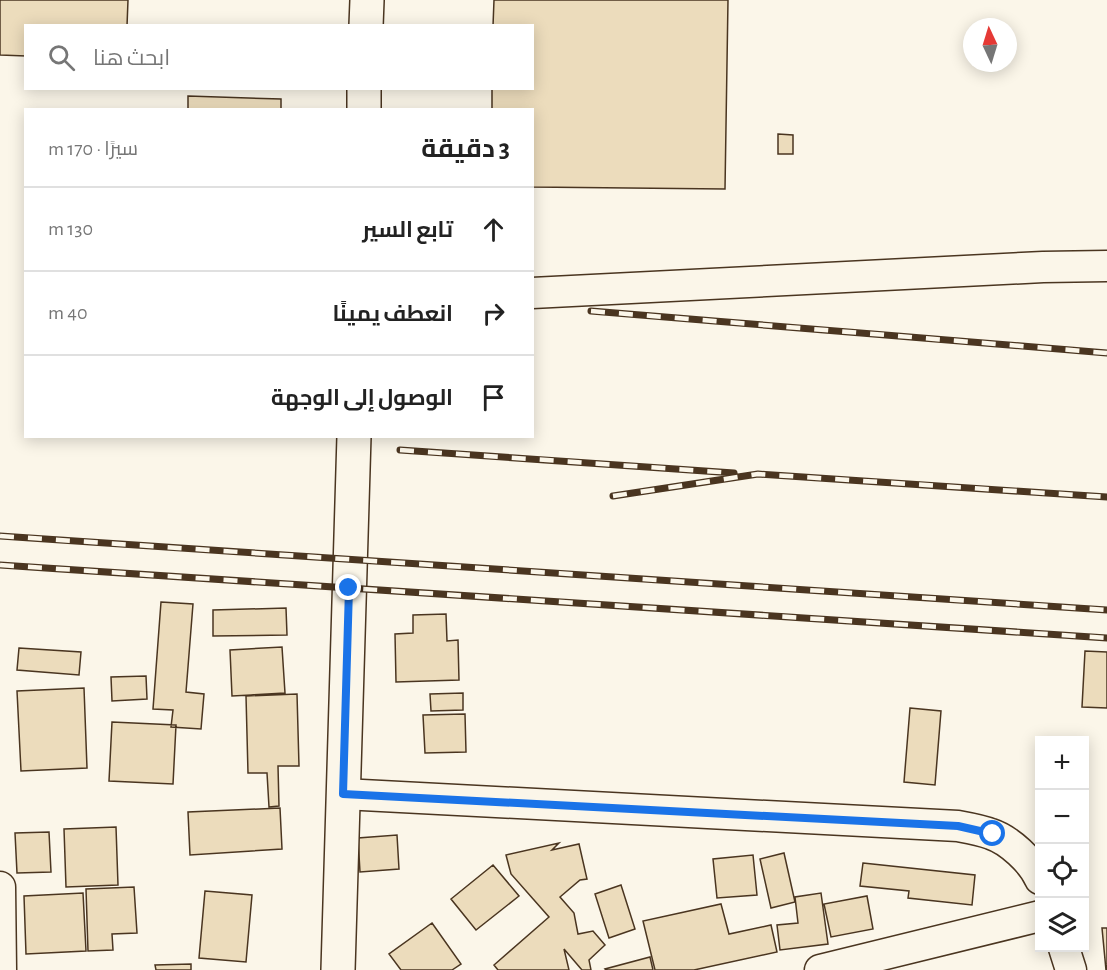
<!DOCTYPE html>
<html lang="ar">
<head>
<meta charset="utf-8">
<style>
  body { margin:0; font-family:"Alegreya Sans",Cairo,sans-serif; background:#f2f2f2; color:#222; direction:rtl }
  .controls { position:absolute; right:18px; bottom:18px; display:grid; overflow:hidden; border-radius:0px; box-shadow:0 3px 15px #0003 }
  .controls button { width:54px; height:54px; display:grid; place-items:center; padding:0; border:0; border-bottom:2px solid #e0e0e0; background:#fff; color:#222; font:30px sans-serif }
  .compass { position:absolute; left:963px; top:18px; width:54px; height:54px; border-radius:50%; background:#fff; box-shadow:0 3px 15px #0003; rotate:356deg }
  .stop { position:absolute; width:18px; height:18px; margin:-14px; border:4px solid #1a73e8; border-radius:50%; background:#fff }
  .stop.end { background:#1a73e8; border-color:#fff; box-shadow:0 2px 6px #0008 }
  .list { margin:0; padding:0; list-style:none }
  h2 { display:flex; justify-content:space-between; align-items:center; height:78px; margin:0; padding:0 24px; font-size:26px }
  h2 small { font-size:20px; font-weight:400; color:#767676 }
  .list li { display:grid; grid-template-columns:39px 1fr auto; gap:18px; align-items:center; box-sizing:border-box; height:84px; padding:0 24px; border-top:2px solid #e0e0e0 }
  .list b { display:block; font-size:22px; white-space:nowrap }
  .list em { font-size:20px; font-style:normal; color:#767676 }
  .icon { flex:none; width:33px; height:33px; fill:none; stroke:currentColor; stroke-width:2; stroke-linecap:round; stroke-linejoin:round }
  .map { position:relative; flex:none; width:1107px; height:970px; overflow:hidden; direction:ltr }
  .search { position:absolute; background:#fff; box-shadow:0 3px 15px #0003; left:24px; top:24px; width:510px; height:66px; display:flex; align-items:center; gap:15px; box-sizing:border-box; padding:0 21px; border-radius:0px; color:#767676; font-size:22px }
  .panel { position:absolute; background:#fff; box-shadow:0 3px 15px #0003; left:24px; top:108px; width:510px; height:330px; border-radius:0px; direction:rtl }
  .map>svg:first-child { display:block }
  .building { fill:#ecdcbc; stroke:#4a3520; stroke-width:1.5 }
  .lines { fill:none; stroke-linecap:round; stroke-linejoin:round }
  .street-casing { stroke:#4a3520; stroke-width:33 }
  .secondary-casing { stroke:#4a3520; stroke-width:36 }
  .street { stroke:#fbf6e9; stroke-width:30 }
  .secondary { stroke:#fbf6e9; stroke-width:33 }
  .rail-casing { stroke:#4a3520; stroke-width:7 }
  .rail { stroke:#fbf6e9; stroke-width:4.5; stroke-dasharray:14; stroke-linecap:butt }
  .route { stroke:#1a73e8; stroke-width:8 }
</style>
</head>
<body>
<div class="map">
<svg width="1107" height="970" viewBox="0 0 1107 970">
  <rect width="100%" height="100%" fill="#fbf6e9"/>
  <!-- building -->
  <path class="building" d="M0,0H128L127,26H26V56L0,55Z
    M494,0H728L725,189L532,187V110H492V88H532V26H493Z
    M188,96L281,99V110H188Z
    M778,134L793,135V154H778Z
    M161,602L193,604L186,692L204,694L201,729L171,727L173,710L153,709Z
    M286,608L287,635L213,636V610Z
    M446,614L447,641L458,640L459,680L396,682L395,634L413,633V615Z
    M282,647L285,693L232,696L230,650Z
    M19,648L81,652L79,675L17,670Z
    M1085,651L1107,652V708L1082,707Z
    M146,676L147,699L112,701L111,677Z
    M84,688L87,768L21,771L17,691Z
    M463,693V710L431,711L430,694Z
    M297,694L299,766H278L279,806L269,807L267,773H248L246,696Z
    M910,708L941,711L935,785L904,782Z
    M465,714L466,752L425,753L423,715Z
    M112,722L176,725L173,784L109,781Z
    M280,808L282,849L190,855L188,812Z
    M116,827L118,885L66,887L64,829Z
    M49,832L51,872L17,873L15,833Z
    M397,835L399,869L360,872L358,838Z
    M559,843L552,850L579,844L587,879L580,880L560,897L574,913L578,934L593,931L605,945L589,960L591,970H582L564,949L569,970H498L494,965L549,917L511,874L506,855Z
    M784,853L795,902L771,908L760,859Z
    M753,855L757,895L717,898L713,859Z
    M863,863L975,875L972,905L908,898L909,891L860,886Z
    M493,865L519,896L476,930L451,899Z
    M621,885L635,929L609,938L595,894Z
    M134,887L137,933L112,934L113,950L88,951L86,889Z
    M205,891L252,895L246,962L199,958Z
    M83,893L86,951L26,954L24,896Z
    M821,893L828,944L780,950L777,925L798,923L795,897Z
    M867,896L873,929L831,937L824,904Z
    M721,904L729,934L771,925L777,952L694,970H655L643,921Z
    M432,923L461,964L452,970H401L389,954Z
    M1102,928H1107V970H1106Z
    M650,957L653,970H606L605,969Z
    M191,964V970H156L155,965Z"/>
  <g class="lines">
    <defs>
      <path id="street" d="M532,293L1043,267L1107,266
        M343,794L958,826C969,828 981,830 991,834C1009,840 1032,861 1040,879
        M0,887L1,970
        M1064,948L1071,970
        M820,970L1040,916"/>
      <path id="secondary" d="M366,26L367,0
        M364,110V88
        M338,970L354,436"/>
    </defs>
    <!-- street casing -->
    <use href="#street" class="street-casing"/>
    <!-- secondary casing -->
    <use href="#secondary" class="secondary-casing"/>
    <!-- street -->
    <use href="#street" class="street"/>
    <!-- secondary -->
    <use href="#secondary" class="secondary"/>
    <defs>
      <path id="rail" d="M591,311L1107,353
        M400,450L734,473
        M613,496L758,474L1107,497
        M0,536L1107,610
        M0,565L1107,638"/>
    </defs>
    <!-- rail casing -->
    <use href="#rail" class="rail-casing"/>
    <!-- rail -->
    <use href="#rail" class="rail"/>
  </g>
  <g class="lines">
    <!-- route -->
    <path class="route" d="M349,588L343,794L958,826L993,834"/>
  </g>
</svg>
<div class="controls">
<button>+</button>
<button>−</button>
<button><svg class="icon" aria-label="locate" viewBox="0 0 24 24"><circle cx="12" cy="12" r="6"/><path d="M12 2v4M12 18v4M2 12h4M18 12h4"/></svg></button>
<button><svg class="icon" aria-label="layers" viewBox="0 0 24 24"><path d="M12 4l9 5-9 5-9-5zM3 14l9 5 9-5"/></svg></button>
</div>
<svg class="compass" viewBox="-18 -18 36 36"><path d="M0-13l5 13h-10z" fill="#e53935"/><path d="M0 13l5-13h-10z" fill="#767676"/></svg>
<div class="stop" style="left:993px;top:834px"></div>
<div class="stop end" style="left:349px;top:588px"></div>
<div class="search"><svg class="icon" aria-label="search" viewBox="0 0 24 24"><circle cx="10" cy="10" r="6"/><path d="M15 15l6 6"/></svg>ابحث هنا</div>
<section class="panel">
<h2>3 دقيقة<small>سيرًا · 170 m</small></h2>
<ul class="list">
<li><svg class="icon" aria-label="ahead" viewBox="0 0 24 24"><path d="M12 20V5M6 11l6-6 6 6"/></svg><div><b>تابع السير</b></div><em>130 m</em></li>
<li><svg class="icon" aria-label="right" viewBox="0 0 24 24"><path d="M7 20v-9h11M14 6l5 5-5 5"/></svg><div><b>انعطف يمينًا</b></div><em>40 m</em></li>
<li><svg class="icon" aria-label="arrive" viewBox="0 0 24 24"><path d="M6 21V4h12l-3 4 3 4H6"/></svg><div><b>الوصول إلى الوجهة</b></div></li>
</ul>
</section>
</div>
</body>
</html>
